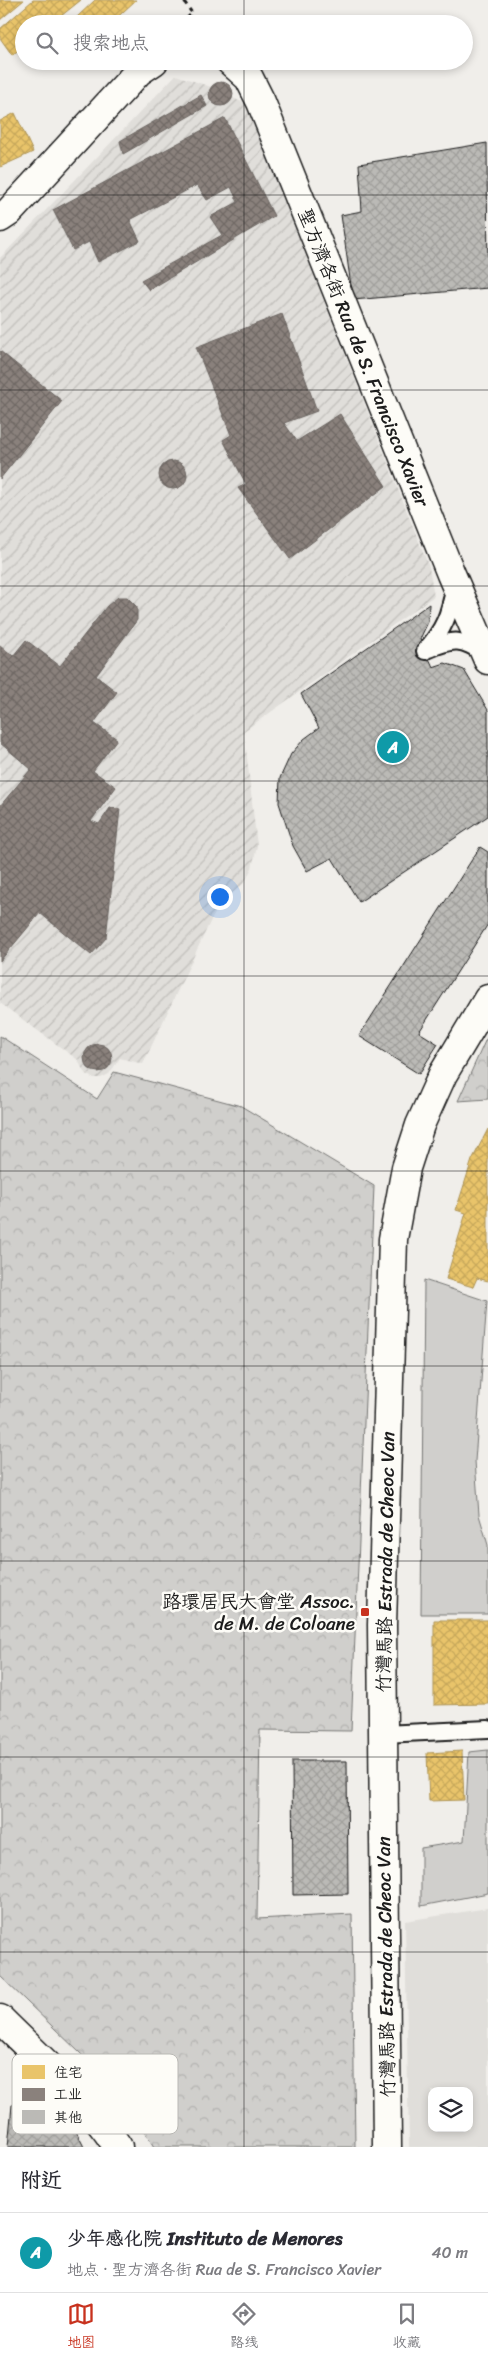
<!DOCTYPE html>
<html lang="zh">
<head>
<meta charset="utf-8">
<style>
  body { margin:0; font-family:Sriracha,"LXGW WenKai TC",sans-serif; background:#f2f2f3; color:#2b2b33 }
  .controls { position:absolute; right:15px; bottom:15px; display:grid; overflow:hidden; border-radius:10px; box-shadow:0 2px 8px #0003 }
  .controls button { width:45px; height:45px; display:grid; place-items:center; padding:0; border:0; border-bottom:1px solid #e1e1e2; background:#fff; color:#2b2b33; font:25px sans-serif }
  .you { position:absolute; left:219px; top:896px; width:18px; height:18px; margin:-12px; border:4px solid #fff; border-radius:50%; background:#1a73e8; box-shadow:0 0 0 8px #1a73e833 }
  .badge { display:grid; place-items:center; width:32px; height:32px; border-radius:50%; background:#c8321e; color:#fff; font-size:16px; font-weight:700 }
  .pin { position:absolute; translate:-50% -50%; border:2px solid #fff; box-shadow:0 1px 5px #0006 }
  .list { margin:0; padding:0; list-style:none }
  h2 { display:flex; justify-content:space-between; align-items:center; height:65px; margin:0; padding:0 20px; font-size:21px }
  h2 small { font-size:16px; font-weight:400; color:#7c7c81 }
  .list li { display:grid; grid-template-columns:32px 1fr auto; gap:15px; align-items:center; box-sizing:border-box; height:80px; padding:0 20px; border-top:1px solid #e1e1e2 }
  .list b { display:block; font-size:19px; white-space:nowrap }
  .list p { margin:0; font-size:16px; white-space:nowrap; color:#7c7c81 }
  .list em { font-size:16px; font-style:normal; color:#7c7c81 }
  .icon { flex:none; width:28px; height:28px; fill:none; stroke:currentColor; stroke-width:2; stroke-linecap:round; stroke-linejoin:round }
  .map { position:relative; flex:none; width:488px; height:2147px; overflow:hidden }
  .search { position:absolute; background:#fff; box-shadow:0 2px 8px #0003; left:15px; right:15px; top:15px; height:55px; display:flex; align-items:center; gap:12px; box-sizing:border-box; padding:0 18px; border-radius:28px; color:#7c7c81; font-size:19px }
  .sheet { height:145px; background:#fff }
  nav { display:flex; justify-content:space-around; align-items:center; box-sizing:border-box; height:70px; border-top:1px solid #e1e1e2; background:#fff; font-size:14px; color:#7c7c81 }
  nav a { display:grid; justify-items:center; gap:2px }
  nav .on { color:#c8321e }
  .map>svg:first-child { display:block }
  .built { fill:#e0deda; fill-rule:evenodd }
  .industrial { fill:url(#industrial-furrows) }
  .green { fill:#d0cfcc; stroke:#767674 }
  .forest { fill:url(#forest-crowns); stroke:#767674 }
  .homes { fill:url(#homes-cross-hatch); stroke:#ac9253 }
  .industry { fill:url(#industry-cross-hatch); stroke:#69635f }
  .building { fill:url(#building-cross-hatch); stroke:#1c1c1c }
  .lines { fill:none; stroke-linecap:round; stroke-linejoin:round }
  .service-casing { stroke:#1c1c1c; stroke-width:20 }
  .minor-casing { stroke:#1c1c1c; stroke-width:31 }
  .secondary-casing { stroke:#1c1c1c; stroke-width:31 }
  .path { stroke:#1c1c1c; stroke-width:3; stroke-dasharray:4 4; stroke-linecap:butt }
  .service { stroke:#fdfcf7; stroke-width:16 }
  .minor { stroke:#fdfcf7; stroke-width:28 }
  .secondary { stroke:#fdfcf7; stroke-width:28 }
  .grid { fill:none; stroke:#1c1c1c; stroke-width:1; stroke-opacity:0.55 }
  .poi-dot { fill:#c8321e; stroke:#fdfcf7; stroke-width:2 }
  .labels { text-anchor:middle; stroke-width:5; stroke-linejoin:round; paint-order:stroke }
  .street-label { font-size:19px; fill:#1c1c1c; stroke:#fdfcf7 }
  .poi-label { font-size:19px; fill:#1c1c1c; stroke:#fdfcf7; text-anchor:end }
  .key { fill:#fdfcf7; stroke:#bab9b5; stroke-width:1 }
  .key-label { font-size:14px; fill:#1c1c1c }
</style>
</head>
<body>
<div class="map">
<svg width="488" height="2147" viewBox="0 0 488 2147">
  <defs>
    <pattern id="industrial-furrows" width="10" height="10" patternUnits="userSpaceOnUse" patternTransform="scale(1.25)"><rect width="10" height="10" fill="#e0deda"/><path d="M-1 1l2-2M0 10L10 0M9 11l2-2" fill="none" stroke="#c0beba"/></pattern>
    <pattern id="forest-crowns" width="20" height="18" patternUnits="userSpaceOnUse" patternTransform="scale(1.25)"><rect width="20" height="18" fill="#d0cfcc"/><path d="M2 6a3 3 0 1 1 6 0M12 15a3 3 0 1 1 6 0" fill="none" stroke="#b2b1af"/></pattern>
    <pattern id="homes-cross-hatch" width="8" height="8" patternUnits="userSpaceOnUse" patternTransform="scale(1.25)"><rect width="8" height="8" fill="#e9c46a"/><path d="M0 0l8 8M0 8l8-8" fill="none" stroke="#c7a85b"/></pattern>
    <pattern id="industry-cross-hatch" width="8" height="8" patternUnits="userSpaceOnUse" patternTransform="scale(1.25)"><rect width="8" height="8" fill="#8a817c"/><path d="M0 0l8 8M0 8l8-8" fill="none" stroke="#706965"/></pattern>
    <pattern id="building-cross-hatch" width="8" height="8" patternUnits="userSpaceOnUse" patternTransform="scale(1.25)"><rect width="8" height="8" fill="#bbbab6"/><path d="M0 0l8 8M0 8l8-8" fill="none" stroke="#a09f9c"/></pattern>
  </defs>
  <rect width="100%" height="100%" fill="#f0eeea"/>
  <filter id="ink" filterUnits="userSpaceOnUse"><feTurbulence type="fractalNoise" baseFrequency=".02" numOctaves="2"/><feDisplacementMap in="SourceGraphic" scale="10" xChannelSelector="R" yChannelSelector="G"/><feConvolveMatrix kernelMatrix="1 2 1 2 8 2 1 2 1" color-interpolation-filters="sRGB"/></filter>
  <g filter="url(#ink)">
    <!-- built -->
    <path class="built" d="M488,1908V2147H409L405,1921ZM432,2091H469V2128H432Z"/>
    <!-- industrial -->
    <path class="industrial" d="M176,75L211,87L217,83L224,82L233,90V98L246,104L429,567L434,596L244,731L257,846L252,868L244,883L223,901L211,920L143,1064L120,1058L109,1074L101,1078H92L84,1072L78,1060L0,1003V258Z"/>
    <!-- green -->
    <path class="green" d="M424,1280L487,1301L475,1461L479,1515L488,1545V1614H421Z
      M488,1750V1893L421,1906V1848L464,1841L469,1752Z"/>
    <!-- forest -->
    <path class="forest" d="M0,1036L97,1099L114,1072L241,1106L374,1186L351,1731L260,1730L257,1919L352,1914L355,2147H154L137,2120L106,2078L0,1976Z
      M488,1037V1099L458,1101L486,1039Z"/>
    <!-- homes -->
    <path class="homes" d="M0,0H24L0,20Z
      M33,0H81L51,24H24V46L12,55L0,38V29Z
      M95,0H136L110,24H82L77,17Z
      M15,113L33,152L0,167V121Z
      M488,1129V1281L477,1278L473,1287L446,1279L466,1213L456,1210L472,1160Z
      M434,1620H488V1704L434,1705Z
      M462,1751L464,1800L429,1801L427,1753Z"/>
    <!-- industry -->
    <path class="industry" d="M209 94a12 12 0 1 1 24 0a12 12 0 1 1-24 0Z
      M201,95L207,106L123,154L120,141Z
      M225,118L274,216L149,290L141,280L222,235L210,217L238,202L231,187L207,200L197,185L130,220L140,241L98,262L89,242L73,250L53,210Z
      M282,314L317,411L284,423L297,441L340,414L386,486L290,559L238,488L246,484L223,440L231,435L196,347Z
      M0,351L62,401L0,479Z
      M159 475a14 14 0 1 1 28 0a14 14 0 1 1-28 0Z
      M118,597H127L137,607V620L96,676L117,692L94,723L117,739L93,771L116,787L91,821L99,824L110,808L120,809L106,938L91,955L40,913L0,961V806L31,769L0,743V645L13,656L26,640L60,666L107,606Z
      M84 1058a14 14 0 1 1 28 0a14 14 0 1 1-28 0Z"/>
    <!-- building -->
    <path class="building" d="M487,143L488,288L353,300L341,215L362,211L359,164Z
      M429,604L428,622L420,639L433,667L445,663L464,670L488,710V816L359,902L332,858L307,871L293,846L279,803L280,778L291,754L304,739L319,728L301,694Z
      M480,847L488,852V924L419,1032L438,1044L419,1074L359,1036Z
      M292,1761H347L348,1894L293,1895Z
      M50,2099L77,2133L84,2147H8L12,2105Z"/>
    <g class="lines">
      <defs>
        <path id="service" d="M429,649C454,638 462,639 484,653
          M425,651C445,628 449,615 455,586
          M383,1734L488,1729"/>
        <path id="minor" d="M230,61L249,78L261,102L451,574L488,660
          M0,218L9,212L139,71L154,61"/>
        <path id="secondary" d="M0,2019C41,2060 86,2098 118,2147
          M387,2147L382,1625L393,1239L406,1168L420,1125L443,1074L488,999"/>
      </defs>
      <!-- service casing -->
      <use href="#service" class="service-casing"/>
      <!-- minor casing -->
      <use href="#minor" class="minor-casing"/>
      <!-- secondary casing -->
      <use href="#secondary" class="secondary-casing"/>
      <!-- path -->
      <path class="path" d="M182,24L192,13L183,0"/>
      <!-- service -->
      <use href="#service" class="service"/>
      <!-- minor -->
      <use href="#minor" class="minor"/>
      <!-- secondary -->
      <use href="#secondary" class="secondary"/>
    </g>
  </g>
  <!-- grid -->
  <path class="grid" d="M244,0V24M244,61V2147M0,195H488M0,390H488M0,586H488M0,781H488M0,976H488M0,1171H488M0,1366H488M0,1561H488M0,1757H488M0,1952H488"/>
  <!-- markers -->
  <rect class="poi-dot" x="360" y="1607" width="10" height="10" rx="2.5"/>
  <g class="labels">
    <!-- street labels -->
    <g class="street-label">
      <text transform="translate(364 357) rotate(68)" y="7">聖方濟各街 Rua de S. Francisco Xavier</text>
      <text transform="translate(385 1562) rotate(-89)" y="7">竹灣馬路 Estrada de Cheoc Van</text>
      <text transform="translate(385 1967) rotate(-91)" y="7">竹灣馬路 Estrada de Cheoc Van</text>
    </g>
    <!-- poi labels -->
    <g class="poi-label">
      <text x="355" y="1608">路環居民大會堂 Assoc.<tspan x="355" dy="22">de M. de Coloane</tspan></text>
    </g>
  </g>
  <!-- legend -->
  <rect x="12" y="2054" width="166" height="80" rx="8" class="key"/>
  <rect x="22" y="2065" width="23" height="14" fill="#e9c46a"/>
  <rect x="22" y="2088" width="23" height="13" fill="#8a817c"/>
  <rect x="22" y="2110" width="23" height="14" fill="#bbbab6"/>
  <g class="key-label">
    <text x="54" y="2077">住宅</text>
    <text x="54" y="2099">工业</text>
    <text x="54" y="2122">其他</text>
  </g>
</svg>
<div class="controls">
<button><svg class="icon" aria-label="layers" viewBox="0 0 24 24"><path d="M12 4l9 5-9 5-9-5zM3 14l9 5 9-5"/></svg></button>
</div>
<div class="you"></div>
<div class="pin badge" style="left:393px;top:747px;background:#0f9aa8">A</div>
<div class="search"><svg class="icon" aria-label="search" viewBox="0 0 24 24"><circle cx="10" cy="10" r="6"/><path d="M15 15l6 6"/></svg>搜索地点</div>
</div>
<section class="sheet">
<h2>附近<small></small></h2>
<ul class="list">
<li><span class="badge" style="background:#0f9aa8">A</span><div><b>少年感化院 Instituto de Menores</b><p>地点 · 聖方濟各街 Rua de S. Francisco Xavier</p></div><em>40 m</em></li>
</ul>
</section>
<nav>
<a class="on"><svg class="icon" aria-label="map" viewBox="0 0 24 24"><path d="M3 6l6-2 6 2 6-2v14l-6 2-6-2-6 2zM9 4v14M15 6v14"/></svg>地图</a>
<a><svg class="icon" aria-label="directions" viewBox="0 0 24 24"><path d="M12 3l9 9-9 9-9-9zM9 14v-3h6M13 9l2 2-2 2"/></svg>路线</a>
<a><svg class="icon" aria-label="saved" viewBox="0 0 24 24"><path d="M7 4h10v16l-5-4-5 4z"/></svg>收藏</a>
</nav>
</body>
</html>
